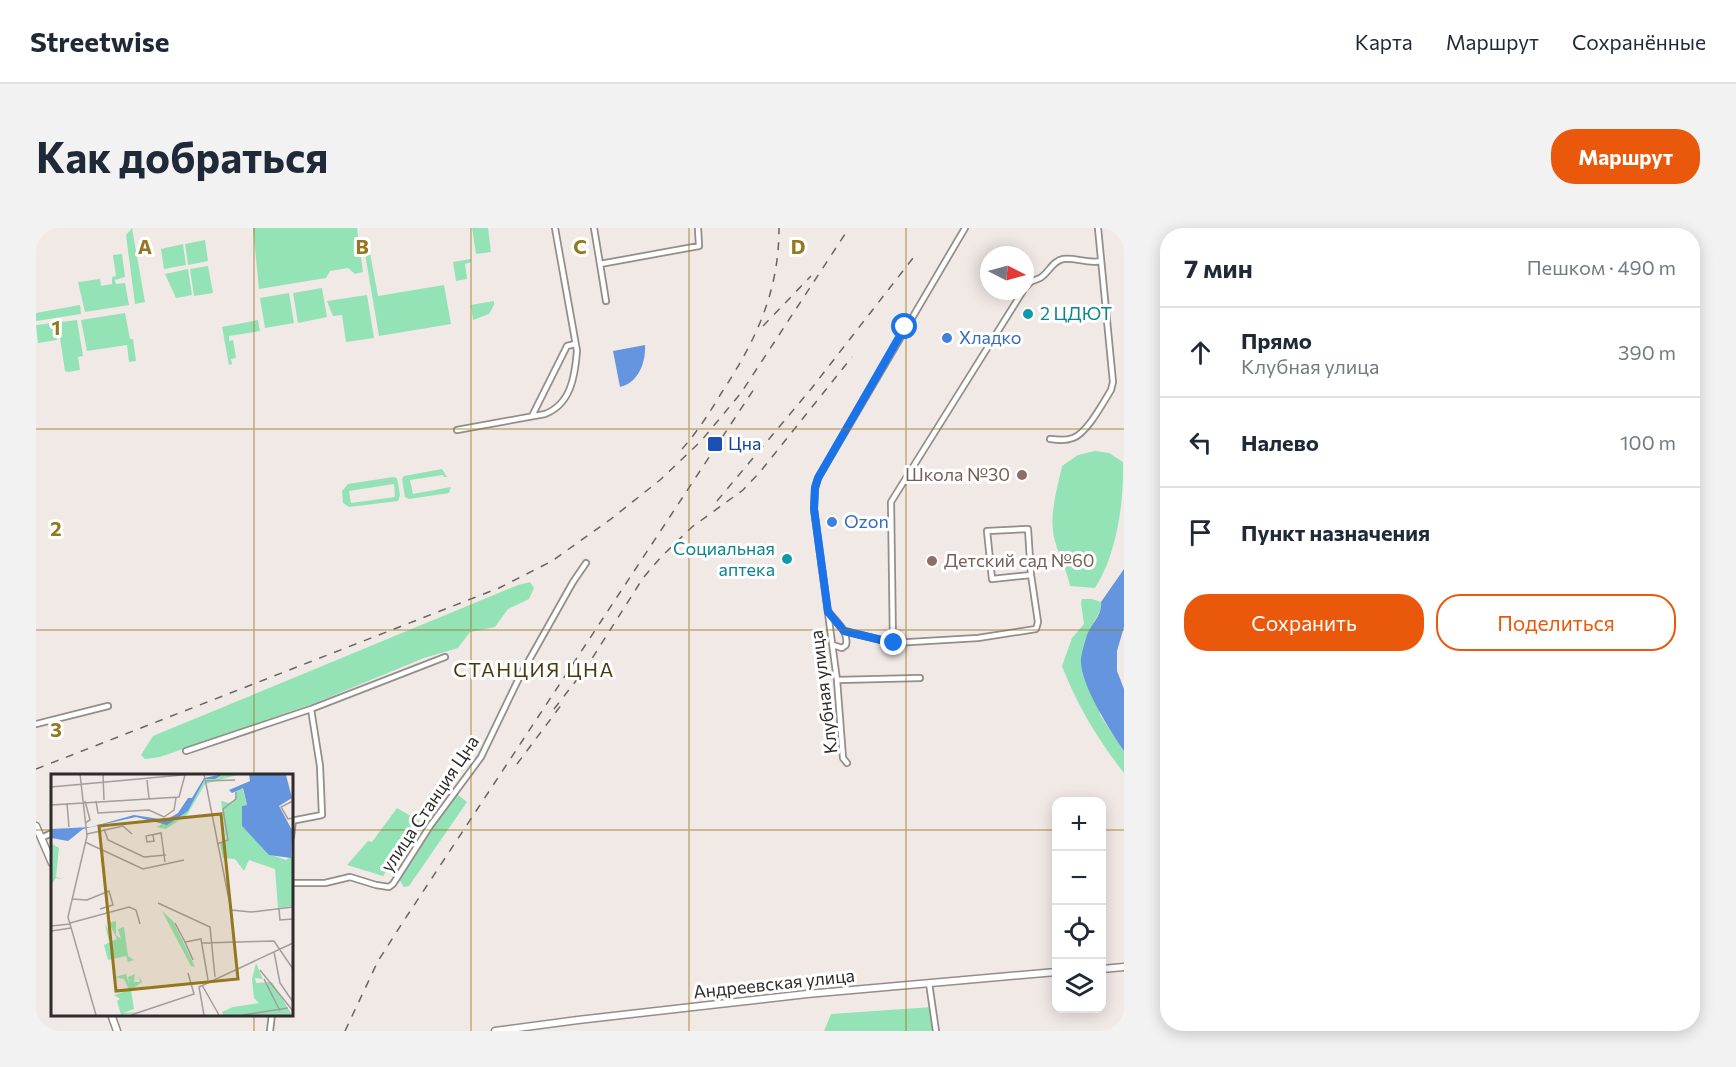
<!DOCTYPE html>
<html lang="ru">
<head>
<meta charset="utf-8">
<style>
  body { margin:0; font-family:Commissioner,sans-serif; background:#f2f2f3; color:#1f2937 }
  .controls { position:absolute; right:18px; bottom:18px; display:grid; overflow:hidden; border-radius:12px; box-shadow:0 3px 15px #0003 }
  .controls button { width:54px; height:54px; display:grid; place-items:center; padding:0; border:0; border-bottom:2px solid #e0e1e3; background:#fff; color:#1f2937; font:30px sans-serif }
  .compass { position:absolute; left:944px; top:18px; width:54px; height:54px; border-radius:50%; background:#fff; box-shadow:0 3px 15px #0003; rotate:96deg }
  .stop { position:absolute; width:18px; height:18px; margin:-14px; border:4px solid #1a73e8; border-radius:50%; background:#fff }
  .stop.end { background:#1a73e8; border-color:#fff; box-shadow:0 2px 6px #0008 }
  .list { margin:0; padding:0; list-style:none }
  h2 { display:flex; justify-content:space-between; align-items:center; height:78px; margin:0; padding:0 24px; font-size:26px }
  h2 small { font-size:20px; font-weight:400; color:#747a83 }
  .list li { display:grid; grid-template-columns:39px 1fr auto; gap:18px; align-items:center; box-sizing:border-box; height:90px; padding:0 24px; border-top:2px solid #e0e1e3 }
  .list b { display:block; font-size:22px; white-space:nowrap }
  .list p { margin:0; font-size:20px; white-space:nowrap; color:#747a83 }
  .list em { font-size:20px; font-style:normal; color:#747a83 }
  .actions { display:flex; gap:12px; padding:18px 24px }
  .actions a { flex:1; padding:14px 0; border:2px solid #ea580c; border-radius:24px; text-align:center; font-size:21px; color:#ea580c }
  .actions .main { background:#ea580c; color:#fff }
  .icon { flex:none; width:33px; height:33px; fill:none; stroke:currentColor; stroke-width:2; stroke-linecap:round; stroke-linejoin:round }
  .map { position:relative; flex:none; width:1088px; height:803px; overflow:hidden; border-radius:24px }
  header { display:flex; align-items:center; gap:36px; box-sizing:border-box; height:84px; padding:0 30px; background:#fff; border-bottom:2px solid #e0e1e3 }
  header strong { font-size:28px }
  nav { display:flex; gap:33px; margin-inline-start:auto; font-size:21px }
  .intro { display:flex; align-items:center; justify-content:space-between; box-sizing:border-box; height:144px; padding:0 36px }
  h1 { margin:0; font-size:42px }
  .button { padding:15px 27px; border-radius:24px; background:#ea580c; color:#fff; font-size:21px; font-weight:700 }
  main { display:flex; gap:36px; padding:0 36px }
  aside { flex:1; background:#fff; border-radius:24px; box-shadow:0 3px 15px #0003 }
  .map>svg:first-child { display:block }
  .green { fill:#93e3b6; fill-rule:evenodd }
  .water { fill:#6595de }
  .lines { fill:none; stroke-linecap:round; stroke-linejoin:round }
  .street-casing { stroke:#948d8a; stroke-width:8 }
  .secondary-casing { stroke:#948d8a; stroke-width:9 }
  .street { stroke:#fff; stroke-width:4.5 }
  .secondary { stroke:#fff; stroke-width:6 }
  .rail { stroke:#686462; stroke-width:1.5; stroke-dasharray:8 8; stroke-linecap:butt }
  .route { stroke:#1a73e8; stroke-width:8 }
  .grid { fill:none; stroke:#94771e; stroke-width:1.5; stroke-opacity:0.55 }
  .culture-dot { fill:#0f9aa8; stroke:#fff; stroke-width:2 }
  .shop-dot { fill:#3f7fe0; stroke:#fff; stroke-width:2 }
  .transit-dot { fill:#1a4fb4; stroke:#fff; stroke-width:2 }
  .education-dot { fill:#8d6e63; stroke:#fff; stroke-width:2 }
  .labels { text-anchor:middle; stroke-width:6; stroke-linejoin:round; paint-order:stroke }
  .culture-label { font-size:18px; fill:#0d838f; stroke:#fff; text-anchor:start }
  .shop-label { font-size:18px; fill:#366cbe; stroke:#fff; text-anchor:start }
  .transit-label { font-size:18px; fill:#164399; stroke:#fff; text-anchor:start }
  .education-label { font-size:18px; fill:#785e54; stroke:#fff; text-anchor:end }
  .street-label { font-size:18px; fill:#2e2b2a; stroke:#fff }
  .neighbourhood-label { font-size:20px; letter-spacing:1.5px; fill:#46380f; stroke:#fff }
  .inset-road { fill:none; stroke:#a39d9b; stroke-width:1.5 }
  .view { fill:#94771e; fill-opacity:0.15; stroke:#94771e; stroke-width:3 }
  .inset-edge { fill:none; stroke:#2e2b2a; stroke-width:3 }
  .grid-label { font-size:20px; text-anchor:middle; font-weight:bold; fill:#94771e; stroke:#fff; stroke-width:6; stroke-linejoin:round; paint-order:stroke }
</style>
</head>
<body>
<header>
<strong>Streetwise</strong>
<nav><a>Карта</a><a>Маршрут</a><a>Сохранённые</a></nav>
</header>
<div class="intro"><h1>Как добраться</h1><a class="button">Маршрут</a></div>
<main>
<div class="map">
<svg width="1088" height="803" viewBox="0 0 1088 803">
  <rect width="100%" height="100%" fill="#f1e9e6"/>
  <!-- green -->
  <path class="green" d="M96,0L109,74L99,76L90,7Z
    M217,0H321L327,44L319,46L312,40L294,43L290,50L223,61Z
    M436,0H452L455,24L440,26Z
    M169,12L172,33L152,37L149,16Z
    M147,16L150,37L128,41L125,21Z
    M328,20H333L342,68L408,57L415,96L343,108Z
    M86,26L89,49L79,52L80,56L89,55L93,77L49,84L42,54L64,51L65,58L76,56V49L80,48L77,27Z
    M435,31V34L429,36L431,51L420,53L417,34Z
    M172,38L177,65L158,68L154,41Z
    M152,41L156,67L140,70L129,46Z
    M286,60L291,89L262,95L257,65Z
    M253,65L258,95L229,100L224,70Z
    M331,67L338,110L310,114L306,87L297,88L291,73Z
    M458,73V77L453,86L437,92L435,77Z
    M44,77L45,86L0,93V85Z
    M89,85L94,111H97L100,133L93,134L91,117L51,123L45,92Z
    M41,92L47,128L42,129L44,142L32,144L29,143L22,97L25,94Z
    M222,92L224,103L193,108V113L197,112L200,130L195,131L196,136L193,137L186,99Z
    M16,95L19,98L21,112L2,115L0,97Z
    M1059,223L1073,225L1087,234C1088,274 1081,326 1059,360L1034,358C1031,342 1023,329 1019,313C1012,289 1021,262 1026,238L1042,227Z
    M406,241L411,249H408L407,247L374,252L377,266L415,259L413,265L373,271L369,269L366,251L368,248Z
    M357,249L361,250L364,267L362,273L313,279L307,275L306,263L312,256ZM358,256L359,269L315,275L313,263Z
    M494,354L498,360L493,371L472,381L459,399L434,404L422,420L388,430L279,475L124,529L109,531L105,527L117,508L482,357Z
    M1046,371H1056L1065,374L1066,379L1052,405L1064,487L1088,523V545C1062,512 1041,477 1026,438L1036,410L1048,396L1045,375Z
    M421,566L431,574L373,658L368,659L363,651L395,599Z
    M361,580L385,594L347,648L311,637L332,613L336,614Z
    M896,779L898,803H788L795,786Z"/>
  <!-- water -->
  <path class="water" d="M609,117C610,135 602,155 584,159L577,123Z
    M1088,341V399L1081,423V443L1088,461V523C1074,502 1043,455 1045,430C1046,423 1049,414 1051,407C1055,396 1067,386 1065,374Z"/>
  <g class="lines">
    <defs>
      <path id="street" d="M558,0L564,36L663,18L662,0
        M564,36L570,73
        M989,60C996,51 996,54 1004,50C1013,45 1016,33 1027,31C1039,29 1051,36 1065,33
        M496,188L531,118L539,116
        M421,202L509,186C535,176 539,148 541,123L519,0
        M1014,211C1022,212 1029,213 1037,210C1051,205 1067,175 1075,162L1077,154L1062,0
        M793,384C800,394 813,403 810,417L806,420L797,417
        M808,403L857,415L942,410L1000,401L1002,394L995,347L992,301L951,303L956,351L995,347
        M857,415L855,274L987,63
        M801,452L884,450
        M275,481L409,429
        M0,496L72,478
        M150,523L275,481L284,538L286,587L255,593
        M811,535L807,530L801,452L778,281L779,260L782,250L929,0
        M255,609L257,592
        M5,610L16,605
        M255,655H289L314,649L340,657L353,659L357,656L394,598L445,529L483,450L537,354L550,335
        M893,755L900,803
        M234,803L236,786"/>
      <path id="secondary" d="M0,598L16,635
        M1066,741L1088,739
        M75,786L81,803
        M459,803L542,792L771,766L1020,744"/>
    </defs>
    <!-- street casing -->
    <use href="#street" class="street-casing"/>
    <!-- secondary casing -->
    <use href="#secondary" class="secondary-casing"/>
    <!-- street -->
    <use href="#street" class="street"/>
    <!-- secondary -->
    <use href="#secondary" class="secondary"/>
    <!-- rail -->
    <path class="rail" d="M727,98L775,48
      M646,221C662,203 674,184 686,164C720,112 743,64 743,0
      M681,273L775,161L877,30
      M518,481L550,440L607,350L625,329L656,299L707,262L724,244L816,129
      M481,536L526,476
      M0,541L463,360L516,333L575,291L624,252L665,213L705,165L813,0
      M309,803L342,733L365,697L718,161"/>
  </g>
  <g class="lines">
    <!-- route -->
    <path class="route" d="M858,415L808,403L792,384L778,281L779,260L782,250L869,99"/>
  </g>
  <!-- grid -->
  <path class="grid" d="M218,0V548M435,0V803M653,0V803M870,0V803M0,201H1088M0,402H1088M0,602H16M255,602H1020M1066,602H1088M218,786V803"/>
  <!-- markers -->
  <g class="culture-dot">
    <circle cx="992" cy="86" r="6"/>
    <circle cx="751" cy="331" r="6"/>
  </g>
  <g class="shop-dot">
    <circle cx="911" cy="110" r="6"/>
    <circle cx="796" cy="294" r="6"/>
  </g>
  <rect class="transit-dot" x="671" y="208" width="16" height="16" rx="3"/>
  <g class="education-dot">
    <circle cx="986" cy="247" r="6"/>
    <circle cx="896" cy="333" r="6"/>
  </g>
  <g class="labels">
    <!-- culture labels -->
    <g class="culture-label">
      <text x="1004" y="92">2 ЦДЮТ</text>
      <text x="739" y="327" text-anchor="end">Социальная<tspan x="739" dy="21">аптека</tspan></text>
    </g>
    <!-- shop labels -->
    <g class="shop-label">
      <text x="923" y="116">Хладко</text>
      <text x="808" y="300">Ozon</text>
    </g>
    <!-- transit labels -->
    <g class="transit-label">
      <text x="692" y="222">Цна</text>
    </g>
    <!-- education labels -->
    <g class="education-label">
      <text x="974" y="253">Школа №30</text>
      <text x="908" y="339" text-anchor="start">Детский сад №60</text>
    </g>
    <!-- street labels -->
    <g class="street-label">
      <text transform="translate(788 464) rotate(-97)" y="6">Клубная улица</text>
      <text transform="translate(394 576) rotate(-56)" y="6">улица Станция Цна</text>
      <text transform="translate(738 756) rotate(-6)" y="6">Андреевская улица</text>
    </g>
    <!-- neighbourhood labels -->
    <g class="neighbourhood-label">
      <text x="498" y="449">СТАНЦИЯ ЦНА</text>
    </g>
  </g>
  <!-- overview -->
  <g transform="translate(15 546)">
    <rect width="242" height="242" fill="#f1e9e6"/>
    <path d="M172,0H190L154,10L136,41L115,55L105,53L137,37L154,5ZM191,13L196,31L191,32V52L218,80L235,86L241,82V132L227,134L224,95L198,86L193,97L184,85L172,84L169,69L175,67L170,27L178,29L184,25V17ZM0,69L8,74L5,103L12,105L5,104L0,111ZM111,137L122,147L144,193L140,192ZM65,147V161L70,165L67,155L73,153L77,182L83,186L77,188L75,182L57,186L53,171L66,165L59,151L58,168L54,150L57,155V149ZM205,189L212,205L204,204L205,209L221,208L241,241H172L171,238L182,233L208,229L203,224L201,205ZM75,200L78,210L77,203L84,200L83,208H89L88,202L91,208L80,216L83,235L72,239L90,238L70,241L66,227L69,225L63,221L78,216L73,205L64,203Z" fill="#93e3b6"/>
    <path d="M172,0L164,5H154L137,37L116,51L85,43L32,55L17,67L0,64V55L40,53L83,41L115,46L127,39L137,24H141L153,4ZM198,0L235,1L241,24L228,32L241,56L240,84L218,81L191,52V32L196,31L192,14L181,19L178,16L199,7Z" fill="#6595de"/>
    <path class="inset-road" d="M29,0L36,62L17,143L45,241M52,0L53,26M153,0L180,136L200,138L242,133M96,6L98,24M154,7L184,6M0,13L142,0M34,27L39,46L34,49M45,27L47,39L98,36L113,43L123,36L125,24M242,27L230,33L237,45L242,44M16,29L18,53M0,31L128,23L134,1M53,55L57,66L93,83L115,81M36,60L72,52L81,60M102,61L103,67L96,68L95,62L110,59L114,88M34,68L92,95L133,86M166,70L177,66L172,35L185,25V18M21,125L36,126L58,117L62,131L49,135M107,129L159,153L164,203M228,135L229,146L242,145M19,149L78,133L85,136L89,150M124,149L134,168M0,152L19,150M0,157L20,154M151,169L223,167L242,195M223,178L229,209L242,228M142,186L134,168L150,165L157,206M209,196L242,237M213,205L229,237M151,211L168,241M80,241L143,220L137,199M153,241L148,213L242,169M192,241L237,234"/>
    <path class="view" d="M170,40L187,205L65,217L48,52Z"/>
    <rect width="242" height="242" class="inset-edge"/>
  </g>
  <g class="grid-label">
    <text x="109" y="26">A</text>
    <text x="326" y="26">B</text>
    <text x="544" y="26">C</text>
    <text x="762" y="26">D</text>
    <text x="20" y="107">1</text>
    <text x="20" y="308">2</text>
    <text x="20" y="509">3</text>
  </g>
</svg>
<div class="controls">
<button>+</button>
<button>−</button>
<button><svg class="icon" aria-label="locate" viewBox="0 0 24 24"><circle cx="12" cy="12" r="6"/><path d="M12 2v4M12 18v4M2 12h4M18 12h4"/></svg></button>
<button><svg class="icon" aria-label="layers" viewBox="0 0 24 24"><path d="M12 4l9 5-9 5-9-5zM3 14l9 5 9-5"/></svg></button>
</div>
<svg class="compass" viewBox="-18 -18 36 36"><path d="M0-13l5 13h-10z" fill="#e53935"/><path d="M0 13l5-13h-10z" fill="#747a83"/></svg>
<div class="stop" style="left:869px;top:99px"></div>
<div class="stop end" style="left:858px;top:415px"></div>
</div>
<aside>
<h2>7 мин<small>Пешком · 490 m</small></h2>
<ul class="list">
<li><svg class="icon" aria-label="ahead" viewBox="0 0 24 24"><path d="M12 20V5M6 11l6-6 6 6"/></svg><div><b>Прямо</b><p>Клубная улица</p></div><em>390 m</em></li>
<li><svg class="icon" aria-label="left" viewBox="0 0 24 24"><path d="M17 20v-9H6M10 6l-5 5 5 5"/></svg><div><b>Налево</b></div><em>100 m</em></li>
<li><svg class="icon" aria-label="arrive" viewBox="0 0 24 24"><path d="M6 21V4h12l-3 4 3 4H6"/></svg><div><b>Пункт назначения</b></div></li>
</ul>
<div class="actions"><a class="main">Сохранить</a><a>Поделиться</a></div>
</aside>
</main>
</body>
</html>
